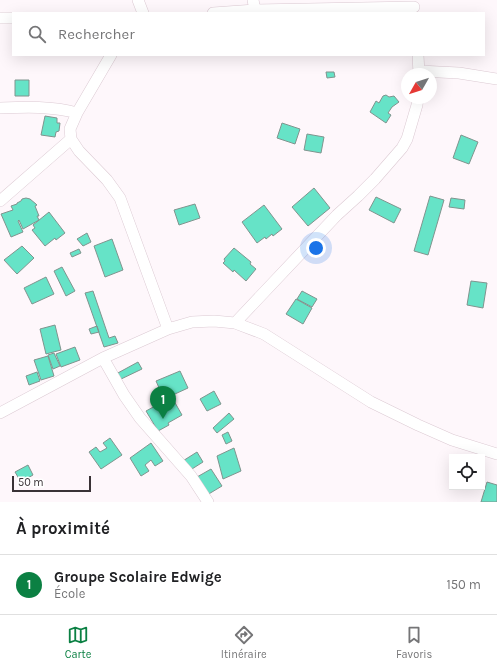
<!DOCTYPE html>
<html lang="fr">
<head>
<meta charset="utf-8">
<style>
  body { margin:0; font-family:Karla,sans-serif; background:#f2f2f2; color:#202124 }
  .controls { position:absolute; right:12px; bottom:12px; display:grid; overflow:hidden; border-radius:0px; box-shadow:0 4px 16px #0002 }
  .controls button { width:36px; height:36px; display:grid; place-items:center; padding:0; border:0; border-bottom:1px solid #e0e0e0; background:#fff; color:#202124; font:20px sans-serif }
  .compass { position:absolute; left:401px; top:68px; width:36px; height:36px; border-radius:50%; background:#fff; box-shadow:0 4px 16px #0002; rotate:231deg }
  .scale { position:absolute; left:12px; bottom:10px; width:79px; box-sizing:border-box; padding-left:4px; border:2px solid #393236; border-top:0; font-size:11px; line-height:14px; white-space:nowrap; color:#393236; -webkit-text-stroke:3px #fff; paint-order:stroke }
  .you { position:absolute; left:316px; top:248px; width:14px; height:14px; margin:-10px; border:3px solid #fff; border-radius:50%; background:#1a73e8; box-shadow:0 0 0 6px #1a73e833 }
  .badge { display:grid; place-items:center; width:26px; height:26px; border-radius:50%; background:#0b8043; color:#fff; font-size:13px; font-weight:700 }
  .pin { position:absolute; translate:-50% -33px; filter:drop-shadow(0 1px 2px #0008) }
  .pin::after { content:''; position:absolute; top:21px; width:14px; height:12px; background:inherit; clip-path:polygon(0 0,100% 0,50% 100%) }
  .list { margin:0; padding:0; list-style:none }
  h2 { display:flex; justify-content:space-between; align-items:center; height:52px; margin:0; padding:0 16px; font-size:17px }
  h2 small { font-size:13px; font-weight:400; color:#757577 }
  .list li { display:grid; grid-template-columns:26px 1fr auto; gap:12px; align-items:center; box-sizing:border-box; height:60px; padding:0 16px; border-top:1px solid #e0e0e0 }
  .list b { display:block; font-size:15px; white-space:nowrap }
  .list p { margin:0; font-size:13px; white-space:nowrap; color:#757577 }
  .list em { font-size:13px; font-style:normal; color:#757577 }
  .icon { flex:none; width:22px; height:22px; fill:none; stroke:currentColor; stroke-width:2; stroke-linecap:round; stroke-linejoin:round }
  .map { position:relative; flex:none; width:497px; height:502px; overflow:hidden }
  .search { position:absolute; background:#fff; box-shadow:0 4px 16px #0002; left:12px; right:12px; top:12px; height:44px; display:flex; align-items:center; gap:10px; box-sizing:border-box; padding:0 14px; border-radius:0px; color:#757577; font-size:15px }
  .sheet { height:112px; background:#fff }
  nav { display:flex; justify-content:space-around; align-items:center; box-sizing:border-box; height:56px; border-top:1px solid #e0e0e0; background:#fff; font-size:11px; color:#757577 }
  nav a { display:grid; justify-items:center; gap:2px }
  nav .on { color:#0b8043 }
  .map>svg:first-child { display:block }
  .building { fill:#66e3c7; stroke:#80948e }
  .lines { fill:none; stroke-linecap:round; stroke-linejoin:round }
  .minor-casing { stroke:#dccad3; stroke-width:12 }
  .minor { stroke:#fff; stroke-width:11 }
</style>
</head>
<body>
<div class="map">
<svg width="497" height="502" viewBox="0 0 497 502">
  <rect width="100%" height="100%" fill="#fef7fb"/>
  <!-- building -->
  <path class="building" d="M326,72H334L335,77L327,78Z
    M15,80H29V96H15Z
    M386,95L389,97L394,96L399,102L392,107L388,113L391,115L386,123L370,112L376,101L379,103L383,96Z
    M45,116L57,118V123H60L59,131L56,132L55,137L41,135Z
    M282,123L300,129L295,144L277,138Z
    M307,134L324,137L321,153L304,150Z
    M461,135L478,142L469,164L453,158Z
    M314,188L330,208L308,226L292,207Z
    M430,196L444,200L428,255L414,251Z
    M376,197L401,209L394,223L369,210Z
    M26,198L30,199L36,204L37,205L35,206L39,216H37L39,220L23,229L19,220L18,221L23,232L11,237L1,214L13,210L11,206L17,204V203L21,201L22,199Z
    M451,198L465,200L464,209L449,207Z
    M195,204L200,218L179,225L174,210Z
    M264,205L282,229L273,236L272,234L266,239L265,237L257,243L242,222Z
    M49,212L65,233L56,240L55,238L45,246L32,230L35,228L33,225Z
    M87,233L91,242L83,246L77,239Z
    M112,239L123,270L105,277L94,246Z
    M22,246L34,258L17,274L4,260Z
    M234,248L251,262L250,264L256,269L246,281L234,270L233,272L223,263L225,261L224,259Z
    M79,249L81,253L72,257L70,253Z
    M62,267L75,291L66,296L54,271Z
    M46,277L54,294L32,304L24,288Z
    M471,281L487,283L483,308L467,305Z
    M93,291L109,338L115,336L118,343L104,347L85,293Z
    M302,291L317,299L312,307L297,299Z
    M296,299L312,308L303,324L286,314Z
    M55,325L61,350L46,354L40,329Z
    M97,326L99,332L91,334L89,329Z
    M75,347L80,360L61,367L56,354Z
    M54,353L60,366L53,369L48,355Z
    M48,356L54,376L41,380L34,360Z
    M138,362L142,369L119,380L116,374Z
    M180,371L188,388L164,399L156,381Z
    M37,372L40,381L29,385L26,376Z
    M214,391L221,404L207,411L200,399Z
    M174,401L182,415L168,423L169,425L158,431L146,411L157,405L158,406L164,403L165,405Z
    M229,413L234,419L217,433L213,428Z
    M228,432L232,441L226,444L222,435Z
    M110,438L122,455L101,469L89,452L96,447L100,452L107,448L103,443Z
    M151,443L163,461L155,466L151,460L145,465L149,471L141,476L130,458Z
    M234,448L241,471L223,479L217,456Z
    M197,452L203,462L184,474L178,464Z
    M28,465L33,475L21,482L15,472Z
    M211,469L222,486L207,495L197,477Z
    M487,482L497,485V502H481Z"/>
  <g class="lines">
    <defs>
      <path id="minor" d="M138,0L143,13
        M253,0L255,10
        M213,13L255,10L414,7
        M0,18H13
        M111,55L77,113L70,129L71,139L79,151L107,180L120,198L168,329
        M418,55L419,74
        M419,71L459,73L497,79
        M0,108C26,107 52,106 77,113
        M0,201L71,139
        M235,323L337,215L358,196L375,179L402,148L407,139L417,105L418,98
        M103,358L124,395L140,418L191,476L208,502
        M0,413L103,358L168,329L192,322L214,321L235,323L264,334L371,402L418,425L452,440L497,454"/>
    </defs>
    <!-- minor casing -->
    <use href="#minor" class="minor-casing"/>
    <!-- minor -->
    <use href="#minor" class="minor"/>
  </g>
</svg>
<div class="controls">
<button><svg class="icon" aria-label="locate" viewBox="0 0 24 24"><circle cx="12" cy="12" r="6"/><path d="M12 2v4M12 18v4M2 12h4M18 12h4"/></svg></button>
</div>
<svg class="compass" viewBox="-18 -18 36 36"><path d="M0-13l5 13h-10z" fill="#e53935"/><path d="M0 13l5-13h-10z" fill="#757577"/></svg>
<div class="scale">50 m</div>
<div class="you"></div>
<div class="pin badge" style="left:163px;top:419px">1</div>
<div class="search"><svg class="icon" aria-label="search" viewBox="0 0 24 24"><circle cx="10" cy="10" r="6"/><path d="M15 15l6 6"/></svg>Rechercher</div>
</div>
<section class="sheet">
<h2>À proximité<small></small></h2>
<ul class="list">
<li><span class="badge">1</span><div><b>Groupe Scolaire Edwige</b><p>École</p></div><em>150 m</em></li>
</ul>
</section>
<nav>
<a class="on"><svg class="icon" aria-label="map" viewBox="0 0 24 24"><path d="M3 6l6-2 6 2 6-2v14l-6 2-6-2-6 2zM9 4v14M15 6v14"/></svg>Carte</a>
<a><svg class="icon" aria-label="directions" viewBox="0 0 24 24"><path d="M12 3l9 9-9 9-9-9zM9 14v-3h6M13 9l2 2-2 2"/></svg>Itinéraire</a>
<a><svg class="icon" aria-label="saved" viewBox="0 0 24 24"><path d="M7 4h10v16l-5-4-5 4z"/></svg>Favoris</a>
</nav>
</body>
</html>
